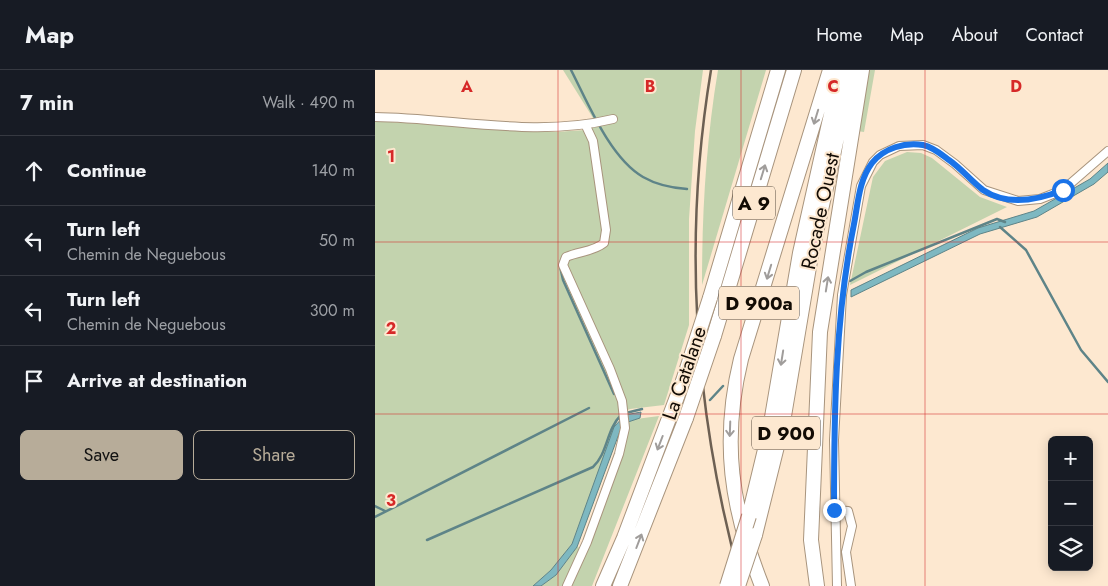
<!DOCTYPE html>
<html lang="en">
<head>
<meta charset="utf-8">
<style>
  body { margin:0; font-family:Jost,sans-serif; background:#242831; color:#f1f3f6 }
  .controls { position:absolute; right:15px; bottom:15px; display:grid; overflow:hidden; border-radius:8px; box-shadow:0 2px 12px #0003 }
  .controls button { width:45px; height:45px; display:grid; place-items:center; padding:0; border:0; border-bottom:1px solid #363941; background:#171b24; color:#f1f3f6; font:25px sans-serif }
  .stop { position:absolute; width:15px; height:15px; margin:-11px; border:4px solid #1a73e8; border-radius:50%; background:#fff }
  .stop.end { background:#1a73e8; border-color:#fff; box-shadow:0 1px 5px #0008 }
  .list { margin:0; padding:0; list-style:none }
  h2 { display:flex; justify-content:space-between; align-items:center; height:65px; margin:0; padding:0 20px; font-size:21px }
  h2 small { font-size:16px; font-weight:400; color:#9ea1a6 }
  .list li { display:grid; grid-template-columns:32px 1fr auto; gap:15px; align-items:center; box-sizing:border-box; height:70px; padding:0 20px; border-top:1px solid #363941 }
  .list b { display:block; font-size:19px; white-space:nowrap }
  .list p { margin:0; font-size:16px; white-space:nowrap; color:#9ea1a6 }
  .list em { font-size:16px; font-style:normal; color:#9ea1a6 }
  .actions { display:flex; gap:10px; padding:15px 20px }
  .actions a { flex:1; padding:11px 0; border:1px solid #b7ac99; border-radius:8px; text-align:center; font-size:18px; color:#b7ac99 }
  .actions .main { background:#b7ac99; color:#111 }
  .icon { flex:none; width:28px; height:28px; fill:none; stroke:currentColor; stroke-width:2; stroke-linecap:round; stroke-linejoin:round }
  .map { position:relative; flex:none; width:733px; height:516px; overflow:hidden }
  header { display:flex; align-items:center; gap:30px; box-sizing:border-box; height:70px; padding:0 25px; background:#171b24; border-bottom:1px solid #363941 }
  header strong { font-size:24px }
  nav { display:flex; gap:28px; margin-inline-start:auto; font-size:18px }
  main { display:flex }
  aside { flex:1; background:#171b24 }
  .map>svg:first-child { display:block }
  .green { fill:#c3d3ae }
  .water { fill:#7eb8c1; stroke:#5e8488 }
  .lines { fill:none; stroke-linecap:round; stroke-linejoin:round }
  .stream { stroke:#5e8488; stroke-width:2.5 }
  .street-casing { stroke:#a8947d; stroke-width:10 }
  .highway-casing { stroke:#a8947d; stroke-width:16 }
  .street { stroke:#fff; stroke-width:8 }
  .highway { stroke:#fff; stroke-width:14 }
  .rail { stroke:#6d6053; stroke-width:2.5 }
  .highway-bridge-casing { stroke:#a8947d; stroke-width:16; stroke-linecap:butt }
  .highway-bridge { stroke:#fff; stroke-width:14 }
  .oneway { stroke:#a09d9b }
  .route { stroke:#1a73e8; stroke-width:6 }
  .grid { fill:none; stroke:#d62828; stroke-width:1; stroke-opacity:0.55 }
  .labels { text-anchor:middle; stroke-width:4; stroke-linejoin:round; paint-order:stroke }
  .shield { fill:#fde8d0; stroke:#584d41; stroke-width:1 }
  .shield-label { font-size:19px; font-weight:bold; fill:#120b04 }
  .street-label { font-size:20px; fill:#120b04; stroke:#fde8d0 }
  .grid-label { font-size:16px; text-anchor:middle; font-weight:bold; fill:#d62828; stroke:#fde8d0; stroke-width:4; stroke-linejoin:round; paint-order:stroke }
</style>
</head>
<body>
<header>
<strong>Map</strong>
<nav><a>Home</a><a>Map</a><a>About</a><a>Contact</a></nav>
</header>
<main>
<aside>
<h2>7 min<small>Walk · 490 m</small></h2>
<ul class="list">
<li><svg class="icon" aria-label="ahead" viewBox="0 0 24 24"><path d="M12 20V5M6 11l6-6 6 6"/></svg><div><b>Continue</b></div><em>140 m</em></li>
<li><svg class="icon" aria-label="left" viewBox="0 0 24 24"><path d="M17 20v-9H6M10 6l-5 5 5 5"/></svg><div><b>Turn left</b><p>Chemin de Neguebous</p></div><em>50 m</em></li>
<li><svg class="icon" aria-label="left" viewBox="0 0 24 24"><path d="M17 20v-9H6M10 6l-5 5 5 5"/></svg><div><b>Turn left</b><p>Chemin de Neguebous</p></div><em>300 m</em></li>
<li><svg class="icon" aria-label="arrive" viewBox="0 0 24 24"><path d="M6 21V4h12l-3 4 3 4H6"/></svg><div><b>Arrive at destination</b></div></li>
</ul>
<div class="actions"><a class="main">Save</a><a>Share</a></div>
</aside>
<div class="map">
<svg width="733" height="516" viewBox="0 0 733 516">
  <rect width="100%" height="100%" fill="#fde8d0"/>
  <!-- green -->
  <path class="green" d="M188,0H328L320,61L314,149V255L289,335L255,339L245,343L197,474L176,500L158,516H0V51L180,62L211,60L223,56Z
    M343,0H391L327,215C327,143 331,71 343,0Z
    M493,0H500L489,62L482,61Z
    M532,82L546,83L557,88L605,127L632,137L475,215L498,107L510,91Z
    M284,346L217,516H197C220,465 240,412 254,358L252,352L261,349Z
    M202,477L206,478L188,516H166L181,505Z"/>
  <!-- water -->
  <path class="water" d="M733,93V102L719,114L662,147L605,164L476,227V220L603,158L659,141L715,109Z
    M266,342L265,348L253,352L245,361L202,477L181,505L166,516H158L176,500L197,474L239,357L250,345Z"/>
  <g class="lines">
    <!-- stream -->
    <path class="stream" d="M196,0C213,33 235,88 268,107C282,115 297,118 312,119
      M625,157L651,180L706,280L733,312
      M185,196L188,210L239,324
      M475,211L491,202L622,149L630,152
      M335,330L348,316
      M251,343L267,339
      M0,436L10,441
      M0,447L214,338
      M52,470L218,397C233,383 231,360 246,345"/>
    <defs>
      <path id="street" d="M0,47C78,48 161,68 238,49
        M459,440L473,441L477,456L471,482L476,516
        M192,516L212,472L244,384L250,358L247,331L235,299L188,195L191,187C204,181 218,182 229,173L231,160L218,71L211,56
        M462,516L459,370L467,225L486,116L498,92L505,85L524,76L548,75L561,80L580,94L609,120L643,131L665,129L688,120L733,81"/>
      <path id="highway" d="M335,228L403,0
        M339,266L419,0
        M374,446L395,359L425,183L466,0
        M380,465L408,352L436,185L477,0
        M228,516L249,468L308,311
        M245,516L311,348
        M387,516C356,438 346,371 366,289L455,0
        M442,516L436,470L445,262L487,0"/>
    </defs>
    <!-- street casing -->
    <use href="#street" class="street-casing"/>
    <!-- highway casing -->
    <use href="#highway" class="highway-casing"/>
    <!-- street -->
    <use href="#street" class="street"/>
    <!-- highway -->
    <use href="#highway" class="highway"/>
    <!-- rail -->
    <path class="rail" d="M336,0C307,174 320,347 367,516"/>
    <defs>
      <path id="highway-bridge" d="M308,311L335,228
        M311,348L339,266
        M352,516L374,446
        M363,516L380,465"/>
    </defs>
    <!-- highway-bridge casing -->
    <use href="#highway-bridge" class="highway-bridge-casing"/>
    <!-- highway-bridge -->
    <use href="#highway-bridge" class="highway-bridge"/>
  </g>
  <!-- one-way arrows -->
  <defs><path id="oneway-shaft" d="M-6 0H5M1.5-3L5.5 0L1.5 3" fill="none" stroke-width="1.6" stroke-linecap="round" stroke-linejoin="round" transform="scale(1.25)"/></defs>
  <g class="oneway">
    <use href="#oneway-shaft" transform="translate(441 47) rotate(107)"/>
    <use href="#oneway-shaft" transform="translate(388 102) rotate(-73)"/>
    <use href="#oneway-shaft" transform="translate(394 202) rotate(107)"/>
    <use href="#oneway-shaft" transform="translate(452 214) rotate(-81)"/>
    <use href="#oneway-shaft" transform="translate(407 288) rotate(99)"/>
    <use href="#oneway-shaft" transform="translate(355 359) rotate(92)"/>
    <use href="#oneway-shaft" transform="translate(285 373) rotate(111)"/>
    <use href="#oneway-shaft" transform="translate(264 471) rotate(-69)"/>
  </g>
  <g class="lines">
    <!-- route -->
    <path class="route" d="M459,440C459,344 460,248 479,154C483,133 484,110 497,93C509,78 530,72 548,75C558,77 566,84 574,90C587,99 596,111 608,120C633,137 663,130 688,120"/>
  </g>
  <!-- grid -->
  <path class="grid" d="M183,0V516M366,0V516M550,0V516M0,172H733M0,344H733"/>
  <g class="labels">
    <!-- shield labels -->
    <g class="shield">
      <rect x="358" y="116.5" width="42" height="33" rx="4"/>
      <rect x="344" y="216.5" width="80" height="33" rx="4"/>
      <rect x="377" y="346.5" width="68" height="33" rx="4"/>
    </g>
    <g class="shield-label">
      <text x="379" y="140">A 9</text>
      <text x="384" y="240">D 900a</text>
      <text x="411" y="370">D 900</text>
    </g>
    <!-- street labels -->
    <g class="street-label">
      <text transform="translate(445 141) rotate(-78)" y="7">Rocade Ouest</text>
      <text transform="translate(309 303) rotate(-71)" y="7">La Catalane</text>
    </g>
  </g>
  <g class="grid-label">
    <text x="92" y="22">A</text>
    <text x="275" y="22">B</text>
    <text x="458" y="22">C</text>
    <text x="641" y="22">D</text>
    <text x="16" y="92">1</text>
    <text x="16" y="264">2</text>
    <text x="16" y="436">3</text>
  </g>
</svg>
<div class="controls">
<button>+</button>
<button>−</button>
<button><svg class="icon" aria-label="layers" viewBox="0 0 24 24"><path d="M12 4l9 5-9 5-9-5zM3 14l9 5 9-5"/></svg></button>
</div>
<div class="stop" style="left:688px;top:120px"></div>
<div class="stop end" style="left:459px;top:440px"></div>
</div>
</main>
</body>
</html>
